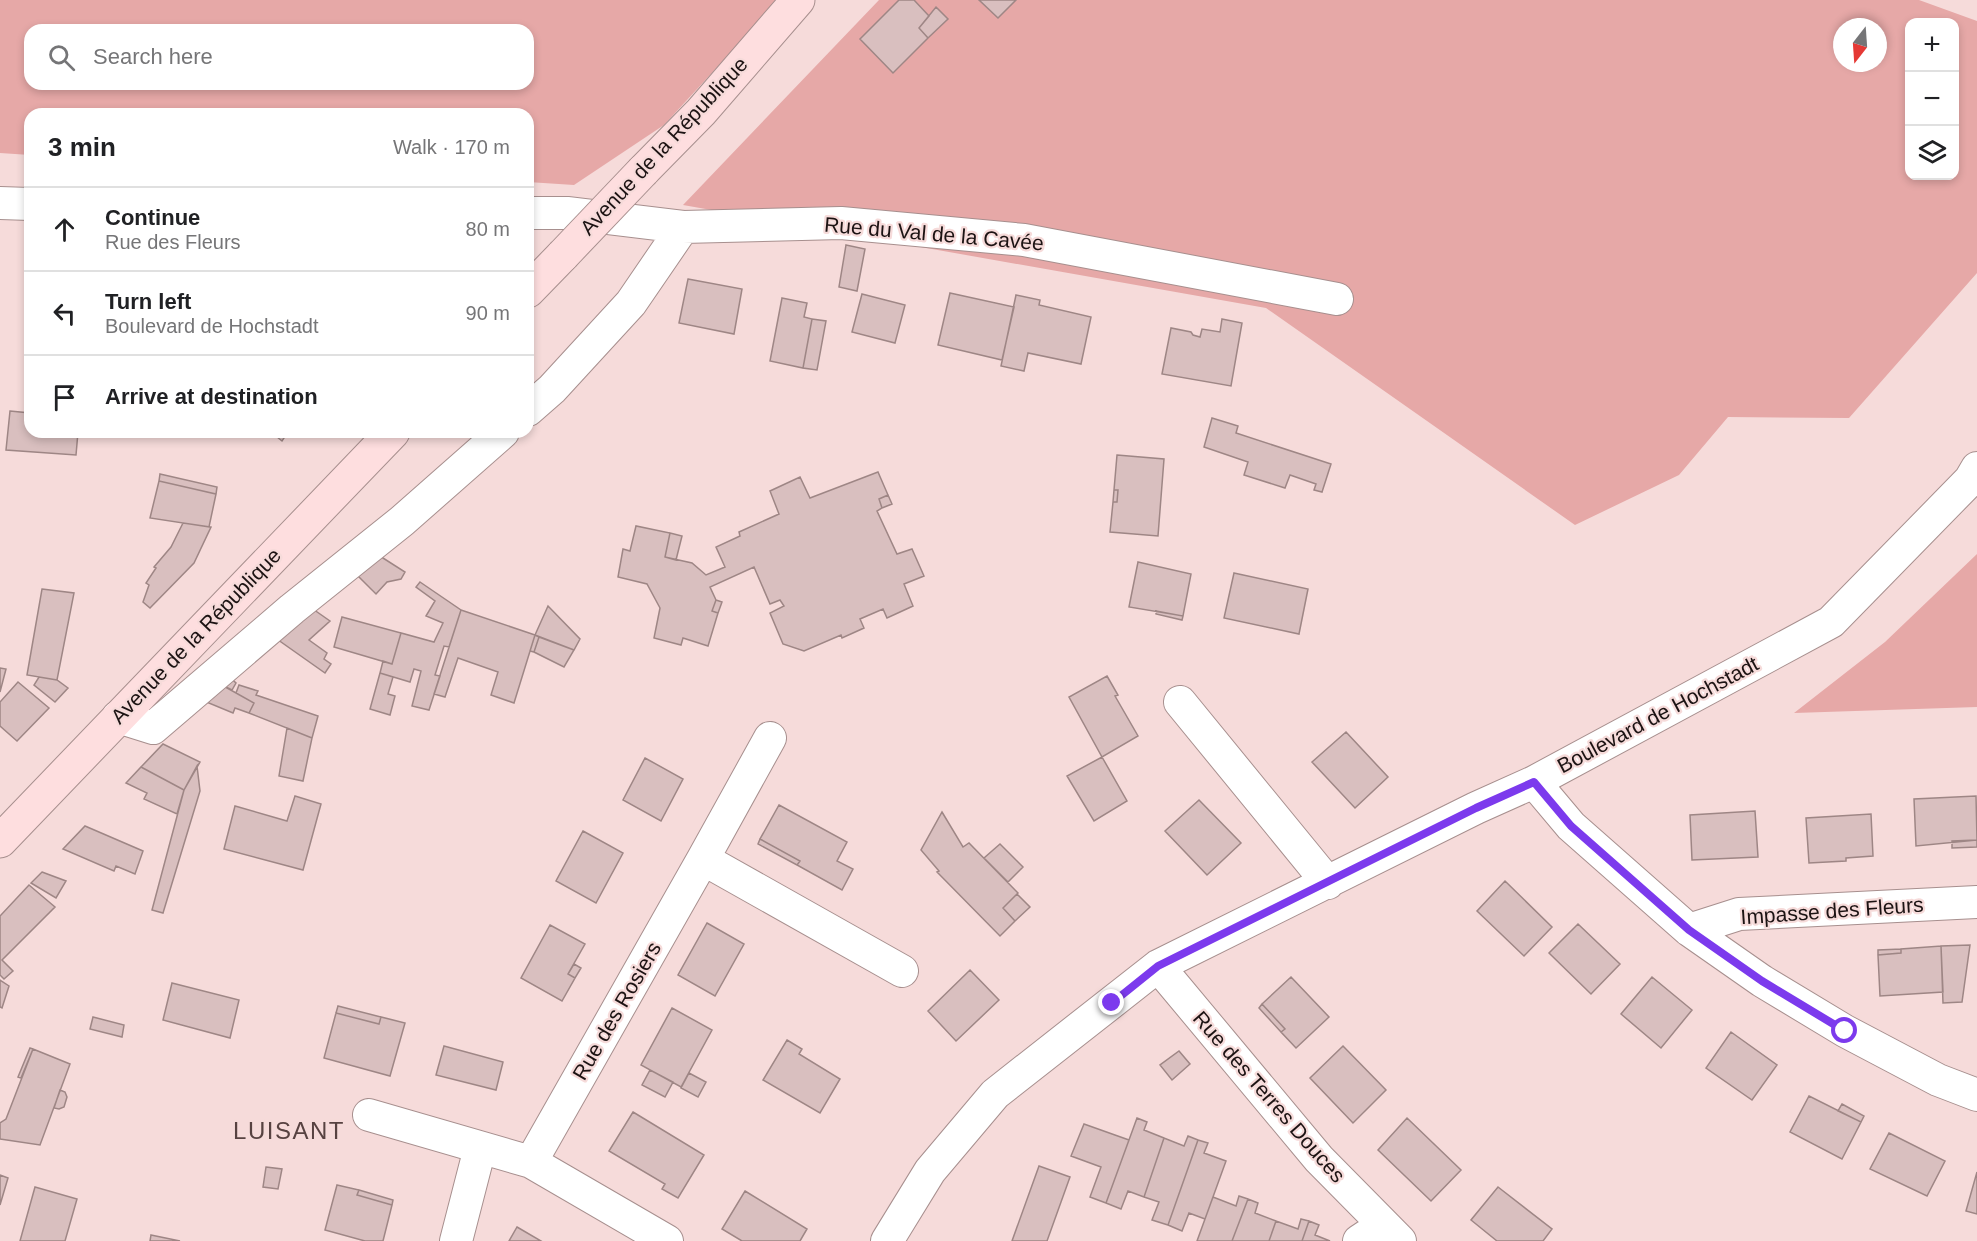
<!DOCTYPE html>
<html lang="en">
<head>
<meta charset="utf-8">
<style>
  body { margin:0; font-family:Arial,sans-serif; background:#f2f2f2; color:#202124 }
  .controls { position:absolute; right:18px; top:18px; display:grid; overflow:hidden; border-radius:12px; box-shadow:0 3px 9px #0003 }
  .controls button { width:54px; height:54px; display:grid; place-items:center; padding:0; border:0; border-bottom:2px solid #e0e0e0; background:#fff; color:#202124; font:30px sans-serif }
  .compass { position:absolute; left:1833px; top:18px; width:54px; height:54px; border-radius:50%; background:#fff; box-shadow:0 3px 9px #0003; rotate:197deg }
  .stop { position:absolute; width:18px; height:18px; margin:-14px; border:4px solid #7c3aed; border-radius:50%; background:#fff }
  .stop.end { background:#7c3aed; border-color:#fff; box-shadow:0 2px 6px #0008 }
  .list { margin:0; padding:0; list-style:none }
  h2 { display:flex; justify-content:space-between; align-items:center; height:78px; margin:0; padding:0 24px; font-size:26px }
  h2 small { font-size:20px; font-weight:400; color:#757577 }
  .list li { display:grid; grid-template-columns:39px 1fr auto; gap:18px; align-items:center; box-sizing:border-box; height:84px; padding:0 24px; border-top:2px solid #e0e0e0 }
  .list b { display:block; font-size:22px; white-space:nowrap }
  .list p { margin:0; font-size:20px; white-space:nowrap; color:#757577 }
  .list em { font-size:20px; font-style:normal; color:#757577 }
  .icon { flex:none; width:33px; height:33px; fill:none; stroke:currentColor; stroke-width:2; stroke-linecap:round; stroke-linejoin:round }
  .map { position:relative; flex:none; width:1977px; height:1241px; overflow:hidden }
  .search { position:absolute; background:#fff; box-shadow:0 3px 9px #0003; left:24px; top:24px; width:510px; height:66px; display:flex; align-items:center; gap:15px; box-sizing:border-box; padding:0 21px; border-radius:18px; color:#757577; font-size:22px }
  .panel { position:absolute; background:#fff; box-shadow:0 3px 9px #0003; left:24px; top:108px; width:510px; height:330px; border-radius:18px }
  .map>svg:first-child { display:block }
  .green { fill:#e6a8a7; fill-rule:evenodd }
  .building { fill:#d9bfbf; stroke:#9e8685; stroke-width:1.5 }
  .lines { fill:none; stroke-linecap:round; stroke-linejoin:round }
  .minor-casing { stroke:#a78f8e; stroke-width:34 }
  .secondary-casing { stroke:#a78f8e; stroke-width:35 }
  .minor { stroke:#fff; stroke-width:32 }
  .secondary { stroke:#fededf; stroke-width:33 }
  .secondary-bridge-casing { stroke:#a78f8e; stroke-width:35; stroke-linecap:butt }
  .secondary-bridge { stroke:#fededf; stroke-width:33 }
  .route { stroke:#7c3aed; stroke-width:8 }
  .labels { text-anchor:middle; stroke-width:4.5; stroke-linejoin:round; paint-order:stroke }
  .street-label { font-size:21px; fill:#1c1313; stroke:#f6dbda }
  .quarter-label { font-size:24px; letter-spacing:1.5px; fill:#574241; stroke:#f6dbda }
</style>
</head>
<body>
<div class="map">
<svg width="1977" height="1241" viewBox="0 0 1977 1241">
  <rect width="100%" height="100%" fill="#f6dbda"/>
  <!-- green -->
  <path class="green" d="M0,0H779L664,125L574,185L528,182V114H30V155L0,153ZM30,30H528V84H30Z
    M879,0H1919L1977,21V273L1849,418L1728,417L1679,475L1575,525L1266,308L683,205ZM1910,22H1954V176H1910ZM1842,27H1878V63H1842Z
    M1977,554V707L1794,713L1885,642Z"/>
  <!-- building -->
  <path class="building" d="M899,0H914L929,16L919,28L928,38L893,73L860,39Z
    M979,0H1016L998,18Z
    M936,7L948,19L928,38L919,28Z
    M29,238H30V271H29Z
    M846,245L865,249L857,291L839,287Z
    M688,279L742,289L734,334L679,323Z
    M950,293L1014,307L1002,360L938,345Z
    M862,294L905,305L895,343L852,332Z
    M1016,295L1040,300L1039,305L1091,317L1081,364L1028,353L1024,371L1001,366Z
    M782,298L807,303L804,317L812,319L803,368L770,361Z
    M812,319L826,321L817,370L803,368Z
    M1222,319L1242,323L1231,386L1162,374L1171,328L1191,332L1193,335L1200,337L1202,329L1220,332Z
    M10,411L30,413V432H78L76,455L6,450Z
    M1212,418L1238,426L1236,433L1331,464L1322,492L1314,490L1316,484L1290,475L1285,488L1244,475L1248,462L1204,447Z
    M271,432H288L282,441Z
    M1117,455L1164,459L1158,536L1110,532L1113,502H1117L1118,490H1114Z
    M878,472L888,495L879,499L882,508L877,511L897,554L912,549L924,576L904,584L913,606L887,618L883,609L860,619L864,628L842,638L841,635L804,651L783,644L770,613L784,606L780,600L770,604L754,567L710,587L716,600L712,611L718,613L708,646L683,638L681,645L654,638L660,608L647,584L618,577L623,549L630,551L636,526L670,533L665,557L692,563L706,575L725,567L716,547L740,536L739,532L779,514L770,491L800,477L810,498Z
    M160,474L217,487L216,494L159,481Z
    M159,481L216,494L209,527L150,518Z
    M1114,490H1118L1117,502H1113Z
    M888,495L892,504L882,508L879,499Z
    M183,523L211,527L194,563L150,608L143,602L149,585L146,583L156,568L154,567L171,547Z
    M670,533L682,536L676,560L665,557Z
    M372,551L405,572L401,579L387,582L376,594L352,570Z
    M1138,562L1191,574L1183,616L1129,607Z
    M1234,573L1308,589L1299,634L1224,618Z
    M420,582L461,610L449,647L444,646L435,675L440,676L429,710L412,706L421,671L414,669L410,682L380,673L383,661L392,664L401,633L434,642L443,623L426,616L435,601L416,587Z
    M42,589L74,593L57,680L27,675Z
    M716,600L722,602L718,613L712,611Z
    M548,606L580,639L574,650L535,635Z
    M310,607L330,621L309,640L327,653L324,659L331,664L325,673L274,637Z
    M461,610L535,635L514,703L491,695L498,672L458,658L445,697L434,694Z
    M1156,611L1183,616L1182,620L1156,614Z
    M342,617L401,633L392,664L334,647Z
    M535,635L539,637L534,652L530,651Z
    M539,637L574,650L564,667L534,652Z
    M0,668L6,669L0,692Z
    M380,673L393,677L388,694L395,696L390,715L370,709Z
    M228,676L236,683L232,690L220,684Z
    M1107,676L1118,695L1115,696L1138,736L1102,757L1069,697Z
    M39,677L57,680L68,688L55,702L34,685Z
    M18,682L49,708L17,741L0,726V702Z
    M220,684L254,703L249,713L235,708L233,713L204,701Z
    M239,685L258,691L256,695L318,716L312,738L249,713L254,703L236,693Z
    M287,728L312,738L303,781L279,776Z
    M1346,732L1388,777L1355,808L1312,762Z
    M163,744L200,762L184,790L141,767Z
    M1102,757L1127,801L1094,821L1067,776Z
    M645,758L683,779L661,821L623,800Z
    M197,766L200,791L163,913L152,910L184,790Z
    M141,767L184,790L177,814L144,799L147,793L126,783Z
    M295,796L321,804L303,870L224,849L235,806L287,821Z
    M1976,796L1977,840L1916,846L1914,799Z
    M1199,800L1241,843L1207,875L1165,831Z
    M779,805L847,842L837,861L853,869L842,890L797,865L800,861L760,839Z
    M1755,811L1758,857L1692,860L1690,815Z
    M942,812L963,847L969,843L1018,893L1003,908L1015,921L1000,936L937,872L939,871L921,850Z
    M1871,814L1873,856L1846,858V861L1809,863L1806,818Z
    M85,826L143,851L135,874L116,866L114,871L63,849Z
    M583,831L623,853L596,903L556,881Z
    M760,839L800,861L797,865L758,844Z
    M1977,840V847L1952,848V841Z
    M1000,844L1023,867L1008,882L984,858Z
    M42,872L66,881L56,898L31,883Z
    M1505,881L1552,927L1524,956L1477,911Z
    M29,885L55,907L2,960L13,971L4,979L0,975V916Z
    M1017,894L1030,907L1015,921L1003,908Z
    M707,923L744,944L715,996L678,975Z
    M1578,924L1620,964L1591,994L1549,953Z
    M550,925L585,944L568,974L575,978L562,1001L521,978Z
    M1970,945L1962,1002L1943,1003L1941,946Z
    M1941,946L1943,992L1880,996L1878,955L1901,953V949Z
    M1901,949V953L1878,955V950Z
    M574,964L581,968L575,978L568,974Z
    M970,970L999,1000L956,1041L928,1011Z
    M1291,977L1329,1017L1296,1048L1281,1032L1285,1029L1262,1004Z
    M1652,977L1692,1010L1661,1048L1621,1014Z
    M0,980L9,986L2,1008L0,1007Z
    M172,983L239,1000L230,1038L163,1020Z
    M1262,1004L1285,1029L1281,1032L1259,1008Z
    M338,1006L381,1017L379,1024L336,1013Z
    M672,1008L712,1030L681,1087L641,1065Z
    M336,1013L379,1024L381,1017L405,1023L390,1076L324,1058Z
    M93,1017L124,1025L122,1037L90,1029Z
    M1731,1032L1777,1065L1752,1100L1706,1068Z
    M787,1040L802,1049L799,1054L840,1079L820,1113L763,1080Z
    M444,1046L503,1062L496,1090L436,1075Z
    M1343,1046L1386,1090L1353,1123L1310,1078Z
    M30,1048L33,1049L21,1078L18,1077Z
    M33,1049L70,1064L40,1145L0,1139V1123L6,1119Z
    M1179,1051L1190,1064L1172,1080L1160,1065Z
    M650,1070L673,1082L665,1097L642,1085Z
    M689,1073L706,1082L698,1097L681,1088Z
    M60,1090L65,1092L67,1097L64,1107L59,1109L54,1108Z
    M1809,1096L1861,1122L1842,1159L1790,1132Z
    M1842,1104L1864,1116L1861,1122L1838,1111Z
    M633,1112L704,1155L678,1198L662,1189L665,1184L609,1151Z
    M1137,1118L1147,1122L1144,1130L1164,1138L1144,1197L1128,1191L1121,1209L1106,1203Z
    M1407,1118L1461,1170L1431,1201L1378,1150Z
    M1084,1124L1129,1140L1106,1203L1090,1197L1101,1167L1071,1156Z
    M1889,1133L1945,1161L1927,1196L1870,1169Z
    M1188,1136L1198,1140L1168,1225L1152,1220L1159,1202L1144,1197L1164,1138L1184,1146Z
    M1198,1140L1208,1143L1204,1153L1226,1161L1205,1219L1189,1213L1182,1231L1168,1225Z
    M1039,1166L1070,1177L1047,1241H1012Z
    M266,1167L282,1169L278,1189L263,1187Z
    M1977,1172V1214L1966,1211Z
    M0,1175L8,1178L0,1205Z
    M337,1185L359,1190L357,1195L392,1205L383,1241H365L325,1230Z
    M35,1187L77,1199L65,1241H20Z
    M1498,1187L1552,1229L1543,1241H1497L1471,1220Z
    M359,1190L393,1200L392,1205L357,1195Z
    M745,1191L807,1229L800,1241H742L722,1229Z
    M1239,1196L1248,1199L1232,1241H1197L1213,1197L1236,1206Z
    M1248,1199L1258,1203L1255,1213L1276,1221L1269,1241H1232Z
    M1301,1219L1309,1221L1302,1241H1269L1276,1221L1298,1229Z
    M1309,1221L1319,1225L1315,1235L1330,1241H1302Z
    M517,1227L541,1241H509Z
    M151,1235L180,1241H150Z"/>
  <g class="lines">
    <defs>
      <path id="minor" d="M0,203L30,204
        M528,213H567L683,227L841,223L1024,240L1337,299
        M528,410L552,389L631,303L683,227
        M1180,702L1328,883
        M118,717L153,728L292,609L402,521L503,432
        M1534,782L1571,826L1689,930L1762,981L1845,1031L1938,1080L1977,1095
        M703,859L902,971
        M1689,930L1739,914L1977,902
        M1158,966L1319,1159L1400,1241
        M369,1115L531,1162L667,1241
        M531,1162L703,859L770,738
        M456,1241L480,1148
        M887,1241L930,1171L995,1094L1158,966L1476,808L1534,782L1831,622L1970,480L1977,468
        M1359,1241L1383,1225"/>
      <path id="secondary" d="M643,171L701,112L798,0
        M528,291L563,255
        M0,841L393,432"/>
    </defs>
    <!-- minor casing -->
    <use href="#minor" class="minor-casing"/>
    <!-- secondary casing -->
    <use href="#secondary" class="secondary-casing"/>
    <!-- minor -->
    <use href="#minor" class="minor"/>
    <!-- secondary -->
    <use href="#secondary" class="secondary"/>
    <defs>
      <path id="secondary-bridge" d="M563,255L643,171"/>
    </defs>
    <!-- secondary-bridge casing -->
    <use href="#secondary-bridge" class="secondary-bridge-casing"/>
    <!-- secondary-bridge -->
    <use href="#secondary-bridge" class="secondary-bridge"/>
  </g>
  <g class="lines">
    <!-- route -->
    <path class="route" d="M1112,1003L1158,966L1476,808L1534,782L1571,826L1689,930L1762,981L1845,1031"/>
  </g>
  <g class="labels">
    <!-- street labels -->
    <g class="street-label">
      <text transform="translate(664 146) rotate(-47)" y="7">Avenue de la République</text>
      <text transform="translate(934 234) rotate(5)" y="7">Rue du Val de la Cavée</text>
      <text transform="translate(196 636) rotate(-46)" y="7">Avenue de la République</text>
      <text transform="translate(1658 715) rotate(-28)" y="7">Boulevard de Hochstadt</text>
      <text transform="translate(1832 911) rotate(-4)" y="7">Impasse des Fleurs</text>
      <text transform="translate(617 1011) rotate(-60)" y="7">Rue des Rosiers</text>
      <text transform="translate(1269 1097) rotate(49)" y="7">Rue des Terres Douces</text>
    </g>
    <!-- quarter labels -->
    <g class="quarter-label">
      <text x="289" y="1139">LUISANT</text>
    </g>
  </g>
</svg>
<div class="controls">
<button>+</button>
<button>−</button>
<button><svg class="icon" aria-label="layers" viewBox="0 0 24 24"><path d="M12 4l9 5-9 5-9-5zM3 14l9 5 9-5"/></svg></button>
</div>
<svg class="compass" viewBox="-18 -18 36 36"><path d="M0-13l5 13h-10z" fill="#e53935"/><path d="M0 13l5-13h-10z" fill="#757577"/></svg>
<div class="stop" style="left:1845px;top:1031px"></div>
<div class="stop end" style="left:1112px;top:1003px"></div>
<div class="search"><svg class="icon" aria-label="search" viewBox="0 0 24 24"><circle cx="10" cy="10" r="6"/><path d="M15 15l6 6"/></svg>Search here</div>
<section class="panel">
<h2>3 min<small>Walk · 170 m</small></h2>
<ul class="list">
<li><svg class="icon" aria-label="ahead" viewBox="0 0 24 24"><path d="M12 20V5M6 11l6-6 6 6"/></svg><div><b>Continue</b><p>Rue des Fleurs</p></div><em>80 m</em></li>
<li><svg class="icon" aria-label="left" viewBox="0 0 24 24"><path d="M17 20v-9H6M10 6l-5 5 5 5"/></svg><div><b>Turn left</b><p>Boulevard de Hochstadt</p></div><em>90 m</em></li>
<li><svg class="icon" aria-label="arrive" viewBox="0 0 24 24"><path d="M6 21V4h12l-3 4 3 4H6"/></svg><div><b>Arrive at destination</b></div></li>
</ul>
</section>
</div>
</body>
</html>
